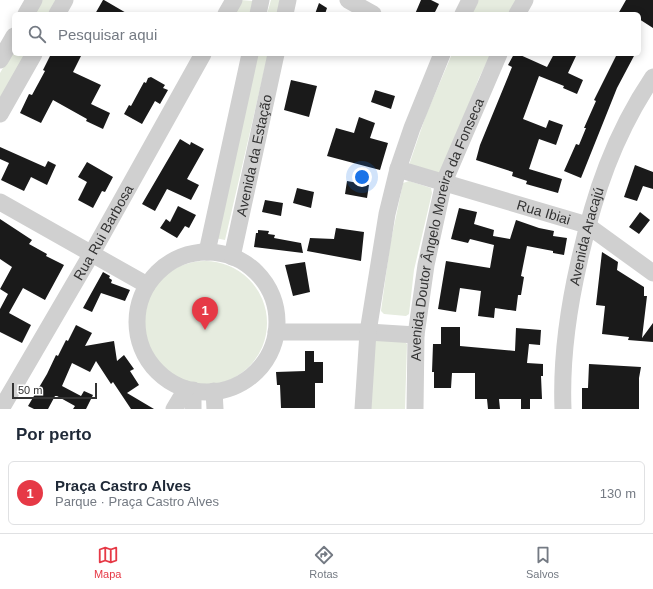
<!DOCTYPE html>
<html lang="pt">
<head>
<meta charset="utf-8">
<style>
  body { margin:0; font-family:Helvetica,sans-serif; background:#f6f6f7; color:#1f2937 }
  .scale { position:absolute; left:12px; bottom:10px; width:85px; box-sizing:border-box; padding-left:4px; border:2px solid #333; border-top:0; font-size:11px; line-height:14px; white-space:nowrap; color:#333; -webkit-text-stroke:3px #fff; paint-order:stroke }
  .you { position:absolute; left:362px; top:177px; width:14px; height:14px; margin:-10px; border:3px solid #fff; border-radius:50%; background:#1a73e8; box-shadow:0 0 0 6px #1a73e833 }
  .badge { display:grid; place-items:center; width:26px; height:26px; border-radius:50%; background:#e63946; color:#fff; font-size:13px; font-weight:700 }
  .pin { position:absolute; translate:-50% -33px; filter:drop-shadow(0 1px 2px #0008) }
  .pin::after { content:''; position:absolute; top:21px; width:14px; height:12px; background:inherit; clip-path:polygon(0 0,100% 0,50% 100%) }
  .list { margin:0; padding:0; list-style:none }
  h2 { display:flex; justify-content:space-between; align-items:center; height:52px; margin:0; padding:0 16px; font-size:17px }
  h2 small { font-size:13px; font-weight:400; color:#747a83 }
  .list li { display:grid; grid-template-columns:26px 1fr auto; gap:12px; align-items:center; box-sizing:border-box; height:64px; margin:0 8px 8px; padding:0 8px; border:1px solid #e0e1e3; border-radius:6px }
  .list b { display:block; font-size:15px; white-space:nowrap }
  .list p { margin:0; font-size:13px; white-space:nowrap; color:#747a83 }
  .list em { font-size:13px; font-style:normal; color:#747a83 }
  .icon { flex:none; width:22px; height:22px; fill:none; stroke:currentColor; stroke-width:2; stroke-linecap:round; stroke-linejoin:round }
  .map { position:relative; flex:none; width:653px; height:409px; overflow:hidden }
  .search { position:absolute; background:#fff; box-shadow:0 2px 10px #0003; left:12px; right:12px; top:12px; height:44px; display:flex; align-items:center; gap:10px; box-sizing:border-box; padding:0 14px; border-radius:6px; color:#747a83; font-size:15px }
  .sheet { height:124px; background:#fff }
  nav { display:flex; justify-content:space-around; align-items:center; box-sizing:border-box; height:56px; border-top:1px solid #e0e1e3; background:#fff; font-size:11px; color:#747a83 }
  nav a { display:grid; justify-items:center; gap:2px }
  nav .on { color:#e63946 }
  .map>svg:first-child { display:block }
  .green { fill:#e6ecdf }
  .building { fill:#1a1a1a }
  .lines { fill:none; stroke-linecap:round; stroke-linejoin:round }
  .minor { stroke:#d0d0d0; stroke-width:17 }
  .labels { text-anchor:middle; stroke-width:4; stroke-linejoin:round; paint-order:stroke }
  .street-label { font-size:14px; fill:#333; stroke:#fff }
</style>
</head>
<body>
<div class="map">
<svg width="653" height="409" viewBox="0 0 653 409">
  <rect width="100%" height="100%" fill="#fff"/>
  <!-- green -->
  <path class="green" d="M42,0H57L49,14H34Z
    M240,0L253,1L251,14H232Z
    M271,0H280L277,14H267Z
    M478,0H519L511,14H470Z
    M14,49V54H26L0,101V73Z
    M258,54H268L225,240L215,238Z
    M452,54H491L479,78L443,175L409,165L426,115Z
    M409,181L431,188L432,193L414,270L409,314L406,316L384,314L381,311L390,245L403,183Z
    M143 323a62 62 0 1 1 124 0a62 62 0 1 1-124 0Z
    M376,339L404,341L407,344L405,409H370L372,343Z"/>
  <!-- building -->
  <path class="building" d="M103,0H104L128,14H95Z
    M421,0H431L439,4L434,14H415Z
    M626,0H653V28L639,19V14H618Z
    M319,3L327,8L325,14H315Z
    M51,54H82L73,72L101,85L91,104L110,113L103,129L86,121L87,119L53,100L41,123L20,113L29,94L32,95L45,71L43,70Z
    M514,54H518L547,67L554,54H571L576,56L568,73L583,80L577,94L563,88L564,86L539,76L523,119L546,128L549,120L563,125L556,145L539,139L529,169L562,179L558,193L526,184L527,181L512,176L513,172L476,160L480,145L512,67L508,65Z
    M617,54H635L617,88L581,178L564,171L576,144L579,145L586,128H584L596,101L594,100Z
    M151,77L165,85L163,88L168,90L160,104L155,101L142,124L124,114L129,105L131,106L144,82L146,83L148,78Z
    M291,80L317,86L309,117L284,110Z
    M375,90L395,96L391,109L371,102Z
    M359,117L375,123L370,138L388,143L380,170L327,156L336,128L354,133Z
    M180,139L190,145L191,142L204,149L187,179L199,185L191,200L167,189L155,211L142,204Z
    M0,147L45,167L48,161L56,165L47,185L31,177L24,191L1,180L9,163L0,159Z
    M87,162L113,177L105,192L102,191L93,208L78,200L87,182L78,177Z
    M635,165L653,172V189L643,186L637,201L624,197Z
    M347,181L369,185L367,198L345,194Z
    M297,188L314,192L311,208L293,203Z
    M265,200L283,203L281,216L262,212Z
    M178,206L196,215L189,228L185,226L177,238L160,228L166,219L170,222Z
    M459,208L477,212L474,224L494,230L493,236L510,239L516,220L539,228L554,231L553,236L567,238L564,255L553,253V251L527,246L521,276L524,277L521,295H518L516,311L495,308L494,318L478,316L481,291L460,288L456,312L438,309L446,261L490,268L494,245L470,239L468,243L451,239Z
    M640,212L650,220L639,234L629,227Z
    M0,219L32,240L29,244L47,254L46,256L64,265L45,300L23,288L9,313L31,325L22,343L0,332V309L8,294L0,289L12,267L0,259Z
    M336,228L364,232L361,261L307,251L310,238L334,239Z
    M258,230L269,231L268,234L275,235L274,238L301,243L303,253L254,247L256,233H258Z
    M602,252L618,262L617,270L644,287V296H647L642,338L653,323V342L628,340L629,337L602,334L605,306L596,305Z
    M305,262L310,292L293,296L285,265Z
    M103,272L110,276L109,278L112,280L111,283L130,290L125,301L101,293L92,312L83,308Z
    M76,325L92,333L85,346L114,341L117,361L124,355L134,369L130,371L139,385L127,393L154,409H131L113,382L111,384L96,361L90,372L72,363L62,386L81,396L84,391L93,395L86,409H73L75,406L57,396H55L48,409H34L28,406L47,374L56,355L58,356L66,340L68,341Z
    M441,327H460V346L515,351L516,328L541,330L540,345L529,344L527,363L543,364V376H541L542,399H530V409H521V399H499L500,409H488L487,399H475V373H452L451,388H434V372H432L433,344H441Z
    M305,351H314V362H323V383H315V408H281L280,385H277L276,372L305,371Z
    M589,364L641,367L639,378V409H582V388H588Z"/>
  <g class="lines">
    <!-- minor -->
    <g class="minor">
      <path d="M348,0L373,14"/>
      <path d="M26,14L34,0"/>
      <path d="M57,14L65,0"/>
      <path d="M226,14L234,0"/>
      <path d="M258,14L261,0"/>
      <path d="M285,14L288,0"/>
      <path d="M463,14L470,0"/>
      <path d="M517,14L525,0"/>
      <path d="M0,60L14,36"/>
      <path d="M0,114L34,54"/>
      <path id="s1" d="M398,169L587,225L653,273"/>
      <path d="M0,202L147,285"/>
      <path d="M207,252L250,54"/>
      <circle cx="207" cy="322" r="70"/>
      <path id="s2" d="M232,257L276,54"/>
      <path d="M276,332H368L416,335"/>
      <path d="M193,390V409"/>
      <path d="M214,391L215,409"/>
      <path id="s3" d="M1,409L92,253L203,54"/>
      <path d="M174,409L186,389"/>
      <path d="M363,409L368,332L387,214L398,169L412,128L442,54"/>
      <path id="s4" d="M415,409L416,335L426,265L444,182L499,54"/>
      <path id="s5" d="M563,409C561,359 568,310 579,262C594,194 614,135 653,77"/>
    </g>
  </g>
  <g class="labels">
    <!-- street labels -->
    <g class="street-label">
      <text dy="5" stroke="none"><textPath href="#s2" startOffset="104">Avenida da Estação</textPath></text>
      <text dy="5" stroke="none"><textPath href="#s1" startOffset="152">Rua Ibiai</textPath></text>
      <text dy="5" stroke="none"><textPath href="#s4" startOffset="184">Avenida Doutor Ângelo Moreira da Fonseca</textPath></text>
      <text dy="5" stroke="none"><textPath href="#s3" startOffset="204">Rua Rui Barbosa</textPath></text>
      <text dy="5" stroke="none"><textPath href="#s5" startOffset="175">Avenida Aracajú</textPath></text>
    </g>
  </g>
</svg>
<div class="scale">50 m</div>
<div class="you"></div>
<div class="pin badge" style="left:205px;top:330px">1</div>
<div class="search"><svg class="icon" aria-label="search" viewBox="0 0 24 24"><circle cx="10" cy="10" r="6"/><path d="M15 15l6 6"/></svg>Pesquisar aqui</div>
</div>
<section class="sheet">
<h2>Por perto<small></small></h2>
<ul class="list">
<li><span class="badge">1</span><div><b>Praça Castro Alves</b><p>Parque · Praça Castro Alves</p></div><em>130 m</em></li>
</ul>
</section>
<nav>
<a class="on"><svg class="icon" aria-label="map" viewBox="0 0 24 24"><path d="M3 6l6-2 6 2 6-2v14l-6 2-6-2-6 2zM9 4v14M15 6v14"/></svg>Mapa</a>
<a><svg class="icon" aria-label="directions" viewBox="0 0 24 24"><path d="M12 3l9 9-9 9-9-9zM9 14v-3h6M13 9l2 2-2 2"/></svg>Rotas</a>
<a><svg class="icon" aria-label="saved" viewBox="0 0 24 24"><path d="M7 4h10v16l-5-4-5 4z"/></svg>Salvos</a>
</nav>
</body>
</html>
